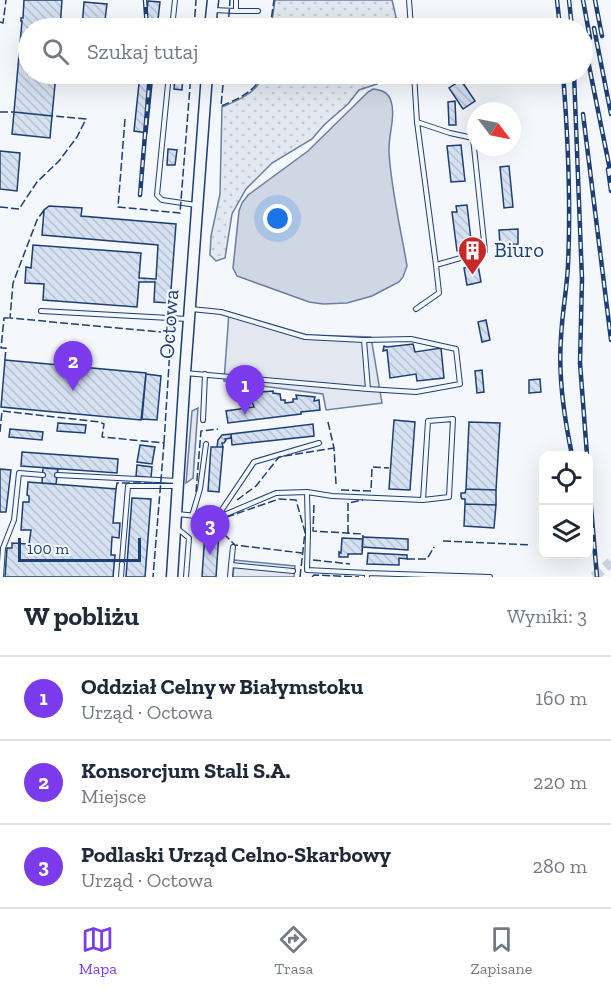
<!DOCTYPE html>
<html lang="pl">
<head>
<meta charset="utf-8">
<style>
  body { margin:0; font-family:"Zilla Slab",serif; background:#f6f6f7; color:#1f2937 }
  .controls { position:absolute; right:18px; bottom:18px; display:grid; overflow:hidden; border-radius:12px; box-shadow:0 6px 24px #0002 }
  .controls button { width:54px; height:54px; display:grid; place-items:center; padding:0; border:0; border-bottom:2px solid #e0e1e3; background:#fff; color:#1f2937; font:30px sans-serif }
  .compass { position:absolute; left:467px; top:102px; width:54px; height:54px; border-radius:50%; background:#fff; box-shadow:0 6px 24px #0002; rotate:122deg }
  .scale { position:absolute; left:18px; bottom:15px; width:123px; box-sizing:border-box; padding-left:6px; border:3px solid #1d3f73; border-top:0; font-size:16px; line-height:21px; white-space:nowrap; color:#1d3f73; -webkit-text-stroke:4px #f4f7fb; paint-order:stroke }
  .you { position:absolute; left:278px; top:219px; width:21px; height:21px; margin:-15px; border:4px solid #fff; border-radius:50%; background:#1a73e8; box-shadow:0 0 0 9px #1a73e833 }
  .badge { display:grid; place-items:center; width:39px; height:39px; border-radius:50%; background:#7c3aed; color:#fff; font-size:20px; font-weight:700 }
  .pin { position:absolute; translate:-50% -50px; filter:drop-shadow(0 2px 3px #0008) }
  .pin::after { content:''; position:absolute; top:32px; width:21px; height:18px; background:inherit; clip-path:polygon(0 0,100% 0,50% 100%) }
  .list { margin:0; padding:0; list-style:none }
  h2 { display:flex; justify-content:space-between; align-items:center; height:78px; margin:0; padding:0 24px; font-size:26px }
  h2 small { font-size:20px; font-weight:400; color:#747a83 }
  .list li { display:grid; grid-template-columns:39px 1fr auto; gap:18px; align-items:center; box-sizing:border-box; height:84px; padding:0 24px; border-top:2px solid #e0e1e3 }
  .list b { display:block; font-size:22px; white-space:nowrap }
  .list p { margin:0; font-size:20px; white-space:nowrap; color:#747a83 }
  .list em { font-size:20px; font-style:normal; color:#747a83 }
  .icon { flex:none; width:33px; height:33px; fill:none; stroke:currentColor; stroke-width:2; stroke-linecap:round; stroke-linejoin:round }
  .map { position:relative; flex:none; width:611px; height:577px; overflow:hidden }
  .search { position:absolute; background:#fff; box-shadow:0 6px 24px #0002; left:18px; right:18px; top:18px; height:66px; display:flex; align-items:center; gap:15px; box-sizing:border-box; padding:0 21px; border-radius:33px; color:#747a83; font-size:22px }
  .sheet { height:330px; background:#fff }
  nav { display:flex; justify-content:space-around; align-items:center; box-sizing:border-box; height:84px; border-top:2px solid #e0e1e3; background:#fff; font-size:16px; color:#747a83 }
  nav a { display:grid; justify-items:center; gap:3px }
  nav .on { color:#7c3aed }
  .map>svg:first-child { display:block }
  .grass { fill:url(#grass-dots); stroke:#687fa3; stroke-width:1.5 }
  .parking { fill:#e3e8f0; stroke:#687fa3; stroke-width:1.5 }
  .water { fill:#cfd7e4; stroke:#687fa3; stroke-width:1.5 }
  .building { fill:url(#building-back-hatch); stroke:#1d3f73; stroke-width:1.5 }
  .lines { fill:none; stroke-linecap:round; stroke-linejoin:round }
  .secondary-tunnel { stroke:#c9d2e0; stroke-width:10; stroke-dasharray:10 5; stroke-linecap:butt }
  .lane-casing { stroke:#1d3f73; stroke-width:6 }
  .secondary-casing { stroke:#1d3f73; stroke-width:13 }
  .lane { stroke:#f4f7fb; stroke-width:4 }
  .secondary { stroke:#f4f7fb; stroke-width:10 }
  .rail-casing { stroke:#1d3f73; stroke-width:4.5 }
  .rail { stroke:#f4f7fb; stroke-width:2; stroke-dasharray:7; stroke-linecap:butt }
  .fence { stroke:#1d3f73; stroke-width:1.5; stroke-dasharray:8 3; stroke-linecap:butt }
  .labels { text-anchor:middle; stroke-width:4.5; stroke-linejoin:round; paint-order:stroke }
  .poi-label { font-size:21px; fill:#1d3f73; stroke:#f4f7fb; text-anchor:start }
  .street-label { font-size:21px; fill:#1d3f73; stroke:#f4f7fb }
</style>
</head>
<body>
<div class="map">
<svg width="611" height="577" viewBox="0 0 611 577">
  <defs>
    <pattern id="grass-dots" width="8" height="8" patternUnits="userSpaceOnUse" patternTransform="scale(1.5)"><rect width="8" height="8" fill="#e3e9f0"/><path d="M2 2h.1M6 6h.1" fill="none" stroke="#c2c9d1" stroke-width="1.8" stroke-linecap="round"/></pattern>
    <pattern id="building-back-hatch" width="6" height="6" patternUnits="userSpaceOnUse" patternTransform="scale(1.5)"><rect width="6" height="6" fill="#d5e0f0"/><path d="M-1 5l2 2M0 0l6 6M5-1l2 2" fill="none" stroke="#b6c1d1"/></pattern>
  </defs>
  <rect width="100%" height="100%" fill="#f4f7fb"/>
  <!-- grass -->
  <path class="grass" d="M275,0H392L396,17L391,25L376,28H271Z
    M263,74H384L383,78L377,84L359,90L348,104L324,125L312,139L272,163L246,189L232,214L225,258L216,261L210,255L211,236L220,194L222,107C237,101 259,92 263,74Z"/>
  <!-- parking -->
  <path class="parking" d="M229,312L307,335L371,337L382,403L326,410L323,394L224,381Z
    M198,408L193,478L186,483L192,411Z
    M234,560L295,566L294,577H233Z"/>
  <!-- water -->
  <path class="water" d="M373,89C382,90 388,92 391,101C396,116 388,136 389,152C391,189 401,230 407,266L403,277L399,282L372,296L347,303L323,304L309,302L237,276L233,268L239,211L242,203L248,195L308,151L368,92Z"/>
  <!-- building -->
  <path class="building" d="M24,0H62L60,28H28V74H56L52,116L14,112L22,21H21V18H23Z
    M148,1L160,2L157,28H145Z
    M84,2L107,4L104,28H82Z
    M140,74H153L147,133L134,131Z
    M175,74H183L182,90L174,89Z
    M461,80L475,101L463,109L449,88Z
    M455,101L456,125H449L448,102Z
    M14,112L52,116L50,138L12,134Z
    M461,145L465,181L451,182L447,146Z
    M168,149L177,150L175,165H167Z
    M0,151L20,153L17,191L0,189Z
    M509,166L513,207L504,208L500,167Z
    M467,205L472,249L457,251L452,212H457L456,206Z
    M49,206L82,208L81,216L176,224L170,303L154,302L155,282H139L137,307L43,300L44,284L25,283L26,267L31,268L33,245L141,253L139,278L156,279L158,245L42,235L44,210Z
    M518,229V244L500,245L499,230Z
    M478,265L481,282L467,285L464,268Z
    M486,320L490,340L482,342L478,322Z
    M413,344L415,352L441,348L444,378L417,381L416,374L390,378L387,350L383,351L384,346L387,347Z
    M5,360L146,373L141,420L1,407Z
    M482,370L484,392L477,393L475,371Z
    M146,374L161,376L157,420L142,419Z
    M540,379L541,392L529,393V380Z
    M273,391V393L280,394L281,400H285V403L293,402V399H297L296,395L315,397L314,401L319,400L320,410L301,412V414L228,423L226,411L254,407L252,402L256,395L262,394L261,392Z
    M394,420L415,422L410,490L389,489Z
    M469,422L500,423L496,490L466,489Z
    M58,423L86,425L85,433L57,431Z
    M313,424L314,436L232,445L231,434Z
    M10,429L43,432L42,440L9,437Z
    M231,434V438L225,439L226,440L224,443H222L223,447H217L218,440L222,435Z
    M140,445L155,447L152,464L137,462Z
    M211,447H223L219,492L208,491Z
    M22,452L118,459L117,473L21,466Z
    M137,465L152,467L151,478L136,476Z
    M43,468L58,469L56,484L42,483Z
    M0,469L11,470L6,512H0Z
    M28,482L116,489L113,523H120L119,538L112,537L111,555H115L113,577H5L7,548H12V543L29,544L31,530H21L23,502H29V496L27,495Z
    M466,489L496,490V505L465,504V499H462L461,497V493H465Z
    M132,498L151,499L145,577H126Z
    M465,504L496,505L494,528L464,526Z
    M205,532L219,533L216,577H202Z
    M363,537L408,539V550L362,547Z
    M342,538L363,539L362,554H348V557H339V552L341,553Z
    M368,553L407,555V559L399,558V565L367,564Z"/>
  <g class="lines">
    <!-- secondary-tunnel -->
    <path class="secondary-tunnel" d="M594,577L611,562"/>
    <defs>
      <path id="lane" d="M236,0V11H258
        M409,0L411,28
        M213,10L236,11
        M172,28L175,0
        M169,74L157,195L162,200L196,205
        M414,74L417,122L436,265L485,251L473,138L450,133L417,122
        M416,309L439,293L436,265
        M41,311L188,319
        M364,340L411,339L456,349L460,384L416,392L368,389
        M185,373L368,389L364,340L305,337L221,312L191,309
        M453,419L449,497L423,500L428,421Z
        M203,420L205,374
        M57,475L178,481
        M307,492L308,532L307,570L367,573V577
        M177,514L217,518L276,493L307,492L332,496L423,500
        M192,516L200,489L206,444
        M217,517L254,462L319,443
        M178,529L189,538L186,577
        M122,560L128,486H177
        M231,565L233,547
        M367,573L490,577
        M1,577L3,548L14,520L19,473L43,475
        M121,577L122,564
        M230,577L231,565L293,571"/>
      <path id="secondary" d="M210,28L213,0
        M172,577L185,373L207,74"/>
    </defs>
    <!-- lane casing -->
    <use href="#lane" class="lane-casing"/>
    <!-- secondary casing -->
    <use href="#secondary" class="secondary-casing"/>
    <!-- lane -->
    <use href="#lane" class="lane"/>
    <!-- secondary -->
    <use href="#secondary" class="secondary"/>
    <defs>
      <path id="rail" d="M145,0L147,28
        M557,0L560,28
        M569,0L572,28
        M583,0L590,38
        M595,0L602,36
        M594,28L611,114
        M582,31L611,175
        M563,74C568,137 571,201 568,265C567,289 562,313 561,338C558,377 564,417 572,455
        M574,74L582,279L580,363L587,455
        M583,114L611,340
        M608,169L611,191
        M140,195L150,74
        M588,472L597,577"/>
    </defs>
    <!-- rail casing -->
    <use href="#rail" class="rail-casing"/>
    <!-- rail -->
    <use href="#rail" class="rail"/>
    <!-- fence -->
    <path class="fence" d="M0,22L3,23L6,0
      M194,28L196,0
      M228,28L230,0
      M270,28L274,0
      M224,74L221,106C236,100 257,91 262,74
      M0,112H14
      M125,119L118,207L180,213L191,74
      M0,207L19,209L37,182L59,161L77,137L86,119L52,116
      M44,210L37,220L13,283L10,318L171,333L173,307L170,303
      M5,360L6,348H1L4,318H10
      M328,422L334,448L336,484
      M0,432L2,411L100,422L104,424L102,437L164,443L153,577
      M164,443L171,333
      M116,489L117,483H160
      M341,490L371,491L372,467L389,468
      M196,492L201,431L218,429
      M237,500L256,486L279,457L334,448
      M314,505L313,531L363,534V537
      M348,533V503L363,500
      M443,541L531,545
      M407,559H427L434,547
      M313,560L350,564
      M300,577L305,532L296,500L279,499L221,519L219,533H223L235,545L302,553
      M312,577L314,575L359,577"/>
  </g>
  <!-- icons -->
  <defs>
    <symbol id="building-pin" viewBox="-11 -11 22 30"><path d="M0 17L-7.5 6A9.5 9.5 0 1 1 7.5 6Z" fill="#c62828" stroke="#f4f7fb"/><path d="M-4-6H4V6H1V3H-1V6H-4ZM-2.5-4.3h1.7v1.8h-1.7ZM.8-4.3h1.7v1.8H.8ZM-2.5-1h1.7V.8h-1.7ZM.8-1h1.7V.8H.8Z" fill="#fff"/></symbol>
  </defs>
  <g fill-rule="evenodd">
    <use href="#building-pin" x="456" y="234" width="33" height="45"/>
  </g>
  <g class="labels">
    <!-- poi labels -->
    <g class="poi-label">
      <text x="494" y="257">Biuro</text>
    </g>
    <!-- street labels -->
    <g class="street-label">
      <text transform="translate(169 324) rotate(-86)" y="7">Octowa</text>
    </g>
  </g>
</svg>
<div class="controls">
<button><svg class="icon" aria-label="locate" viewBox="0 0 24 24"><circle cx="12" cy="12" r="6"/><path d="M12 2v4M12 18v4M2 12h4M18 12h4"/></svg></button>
<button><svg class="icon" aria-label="layers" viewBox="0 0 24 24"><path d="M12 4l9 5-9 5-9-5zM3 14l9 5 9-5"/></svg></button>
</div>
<svg class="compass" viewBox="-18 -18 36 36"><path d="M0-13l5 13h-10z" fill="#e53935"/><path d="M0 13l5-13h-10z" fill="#747a83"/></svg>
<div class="scale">100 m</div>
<div class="you"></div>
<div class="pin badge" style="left:245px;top:415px">1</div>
<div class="pin badge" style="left:73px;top:391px">2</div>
<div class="pin badge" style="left:210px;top:555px">3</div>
<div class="search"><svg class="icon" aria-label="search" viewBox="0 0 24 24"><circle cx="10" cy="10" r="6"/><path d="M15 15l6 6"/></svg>Szukaj tutaj</div>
</div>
<section class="sheet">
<h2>W pobliżu<small>Wyniki: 3</small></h2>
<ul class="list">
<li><span class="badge">1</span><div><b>Oddział Celny w Białymstoku</b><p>Urząd · Octowa</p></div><em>160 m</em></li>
<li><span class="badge">2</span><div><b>Konsorcjum Stali S.A.</b><p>Miejsce</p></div><em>220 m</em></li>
<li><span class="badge">3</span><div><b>Podlaski Urząd Celno-Skarbowy</b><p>Urząd · Octowa</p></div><em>280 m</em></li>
</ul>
</section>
<nav>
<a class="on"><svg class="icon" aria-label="map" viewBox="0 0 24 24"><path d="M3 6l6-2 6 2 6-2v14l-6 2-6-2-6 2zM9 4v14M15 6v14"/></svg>Mapa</a>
<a><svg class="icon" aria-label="directions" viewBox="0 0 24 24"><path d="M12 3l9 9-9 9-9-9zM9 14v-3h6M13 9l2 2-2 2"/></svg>Trasa</a>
<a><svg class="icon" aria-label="saved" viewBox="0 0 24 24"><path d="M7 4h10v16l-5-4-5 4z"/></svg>Zapisane</a>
</nav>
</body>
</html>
